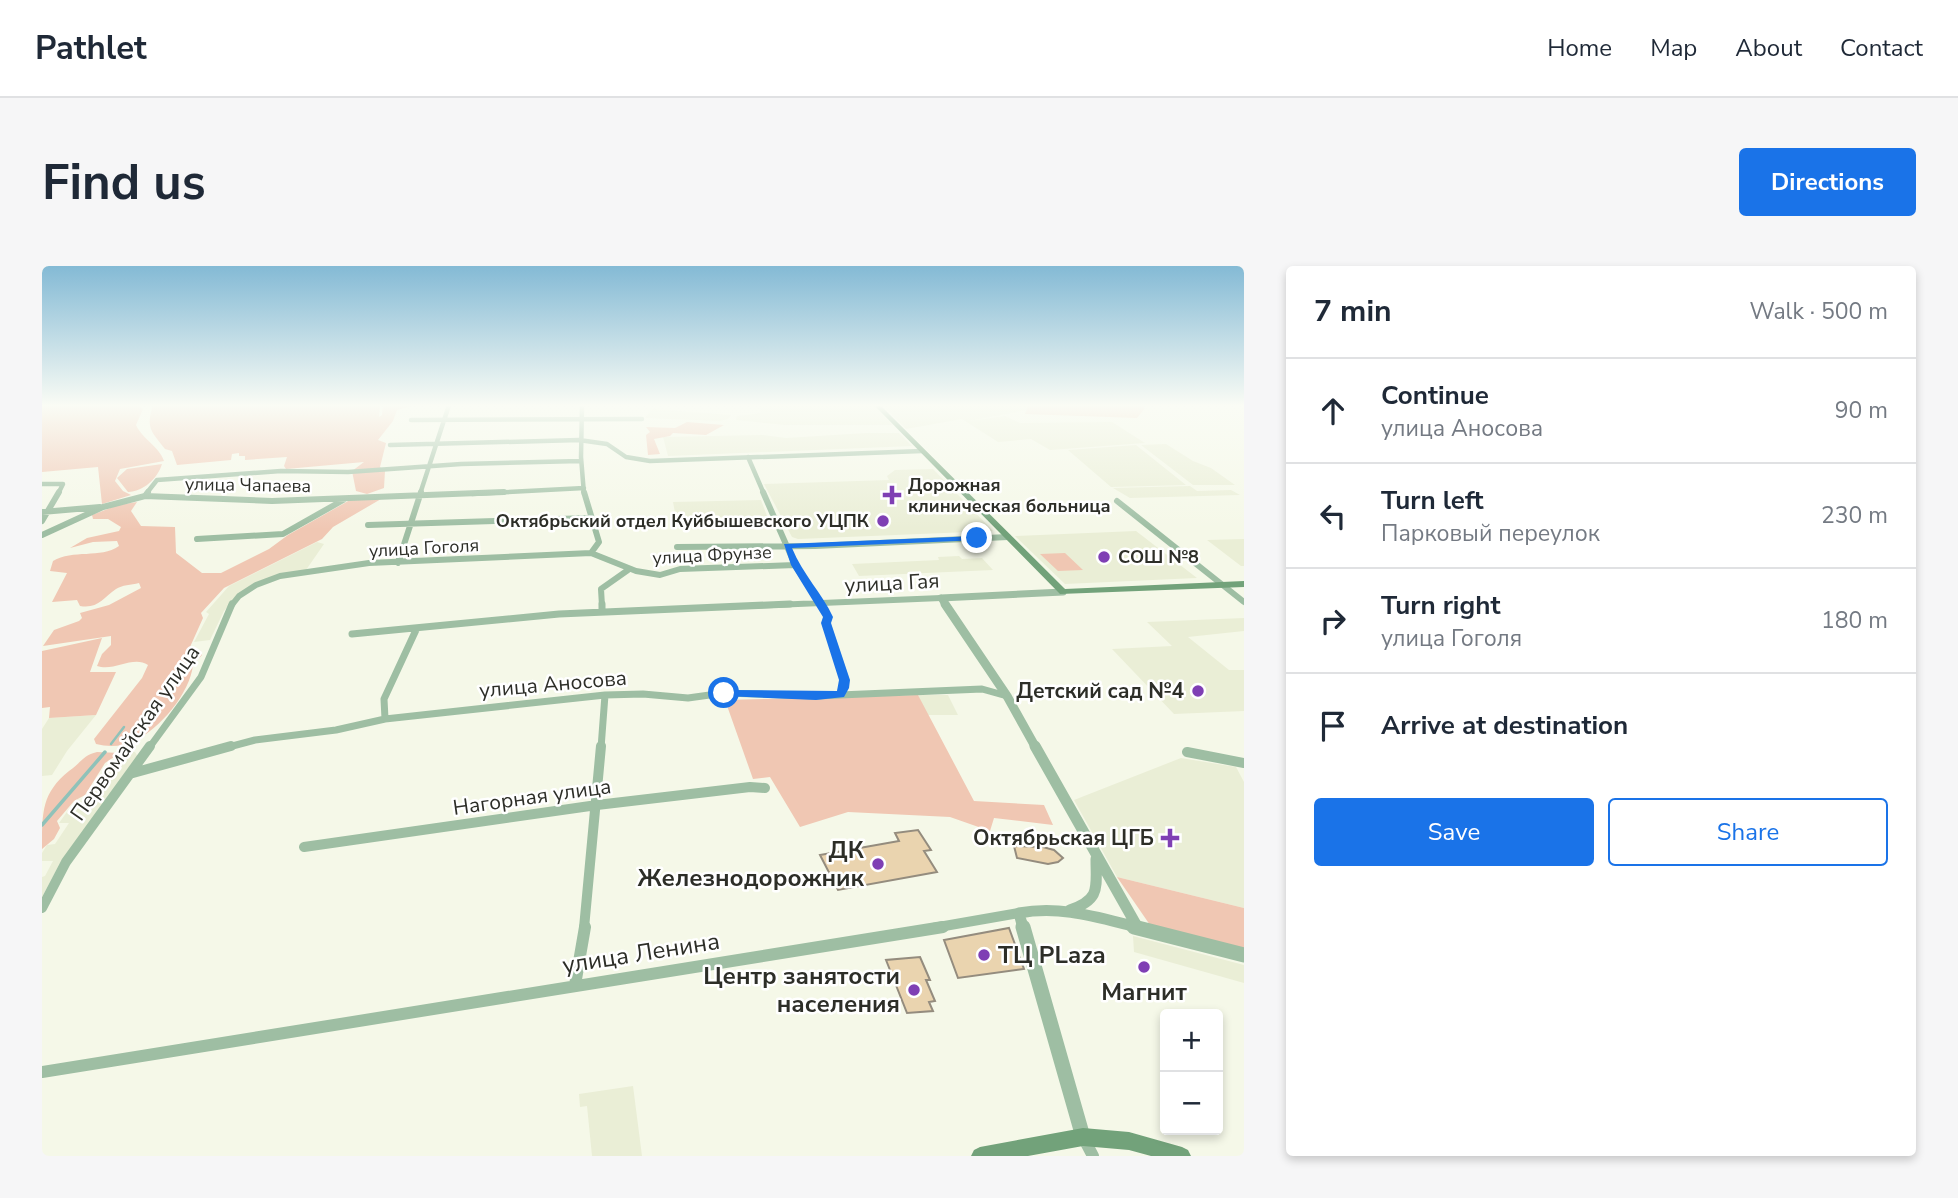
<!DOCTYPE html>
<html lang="en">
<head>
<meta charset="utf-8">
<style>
  body { margin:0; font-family:"Nunito Sans",sans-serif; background:#f6f6f7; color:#1f2937 }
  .controls { position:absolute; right:21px; bottom:21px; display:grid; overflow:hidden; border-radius:7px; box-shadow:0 4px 10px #0003 }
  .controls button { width:63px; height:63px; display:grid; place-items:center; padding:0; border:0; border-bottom:2px solid #e0e1e3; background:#fff; color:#1f2937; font:35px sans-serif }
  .stop { position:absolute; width:21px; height:21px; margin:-16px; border:5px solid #1a73e8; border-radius:50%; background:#fff }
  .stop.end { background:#1a73e8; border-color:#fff; box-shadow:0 2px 7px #0008 }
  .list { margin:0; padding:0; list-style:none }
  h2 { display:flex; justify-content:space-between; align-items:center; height:91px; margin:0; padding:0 28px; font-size:30px }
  h2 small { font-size:23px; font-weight:400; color:#747a83 }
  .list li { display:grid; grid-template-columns:46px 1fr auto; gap:21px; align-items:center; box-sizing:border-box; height:105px; padding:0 28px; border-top:2px solid #e0e1e3 }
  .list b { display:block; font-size:26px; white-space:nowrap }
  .list p { margin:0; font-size:23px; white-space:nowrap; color:#747a83 }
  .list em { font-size:23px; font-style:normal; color:#747a83 }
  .actions { display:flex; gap:14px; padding:21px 28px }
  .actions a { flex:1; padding:16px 0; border:2px solid #1a73e8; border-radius:7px; text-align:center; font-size:24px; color:#1a73e8 }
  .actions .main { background:#1a73e8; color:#fff }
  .icon { flex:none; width:38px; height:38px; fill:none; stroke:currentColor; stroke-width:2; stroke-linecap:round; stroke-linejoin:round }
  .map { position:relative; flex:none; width:1202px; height:890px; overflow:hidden; border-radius:7px }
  header { display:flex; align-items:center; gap:42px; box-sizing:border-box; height:98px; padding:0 35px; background:#fff; border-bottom:2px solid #e0e1e3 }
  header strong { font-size:33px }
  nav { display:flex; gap:38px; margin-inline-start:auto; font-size:24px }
  .intro { display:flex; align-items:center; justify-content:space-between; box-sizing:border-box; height:168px; padding:0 42px }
  h1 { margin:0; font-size:49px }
  .button { padding:18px 32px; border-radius:7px; background:#1a73e8; color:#fff; font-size:24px; font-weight:700 }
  main { display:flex; gap:42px; padding:0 42px }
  aside { flex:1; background:#fff; border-radius:7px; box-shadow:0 4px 10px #0003 }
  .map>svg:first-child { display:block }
  .built { fill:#eaeed6 }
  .green { fill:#f0c7b3 }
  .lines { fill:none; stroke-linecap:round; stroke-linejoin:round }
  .stream-far1 { stroke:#8fc2b9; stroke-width:2.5 }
  .stream { stroke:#8fc2b9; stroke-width:3.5 }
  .building { fill:#ead4af; stroke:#948c7e; stroke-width:2 }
  .minor-far4 { stroke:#9ebea3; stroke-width:4.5 }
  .minor-far3 { stroke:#9ebea3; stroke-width:6 }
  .minor-far2 { stroke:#9ebea3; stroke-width:7 }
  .minor-far1 { stroke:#9ebea3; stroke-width:10 }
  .minor { stroke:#9ebea3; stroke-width:12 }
  .tertiary-far3 { stroke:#9ebea3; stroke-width:7 }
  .tertiary-far2 { stroke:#9ebea3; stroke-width:9 }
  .tertiary-far1 { stroke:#9ebea3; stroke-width:11 }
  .tertiary { stroke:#9ebea3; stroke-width:15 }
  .secondary { fill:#72a27a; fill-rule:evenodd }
  .route { fill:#1a73e8 }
  .poi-dot { fill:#7f3fb4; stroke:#fff; stroke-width:2.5 }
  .labels { text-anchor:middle; stroke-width:5; stroke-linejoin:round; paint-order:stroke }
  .far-street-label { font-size:18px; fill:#2d2e28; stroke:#fff }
  .far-poi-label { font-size:18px; font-weight:bold; fill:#2d2e28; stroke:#fff; text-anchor:start }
  .street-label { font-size:21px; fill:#2d2e28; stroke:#fff }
  .poi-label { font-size:21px; font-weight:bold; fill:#2d2e28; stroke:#fff; text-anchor:end }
  .near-poi-label { font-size:24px; font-weight:bold; fill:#2d2e28; stroke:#fff; text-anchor:end }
  .near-street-label { font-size:24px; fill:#2d2e28; stroke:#fff }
</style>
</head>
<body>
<header>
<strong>Pathlet</strong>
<nav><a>Home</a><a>Map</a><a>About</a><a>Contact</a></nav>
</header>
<div class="intro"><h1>Find us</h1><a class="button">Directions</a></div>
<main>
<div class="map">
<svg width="1202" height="890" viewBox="0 0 1202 890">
  <rect width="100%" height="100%" fill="#f5f8e8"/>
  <!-- built -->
  <path class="built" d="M718,139H832L851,159H743L694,154L695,150L719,147Z
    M840,139H983L986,140L985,144L927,155L963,150L978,157L1070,156L1103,177L1008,184L989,173L956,176L920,153L864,163Z
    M610,143L689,149L686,153L678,155L603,152Z
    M824,167H857L870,180L626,190L621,171L721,169L744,172Z
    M1124,178L1151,195L1169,202L1193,219H1151L1099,179Z
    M1094,179L1144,219L1069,221L1026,184Z
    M891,203L951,265L756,273L750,271L722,218L847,214L845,210L853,204Z
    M1148,220L1155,225L1189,224L1198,229L1088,232L1071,222Z
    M719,234L725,250L634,252L631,236Z
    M1094,265L1155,312L1023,318L973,270Z
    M1202,273V300H1199L1165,274Z
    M275,276L282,278L264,304L240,310L195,329L182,345L168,374L152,376L167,348L164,346L187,320Z
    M917,290L920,293L940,292L951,304L817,310L810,298L897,294L896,291Z
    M1202,352V365L1146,371L1187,404H1202V445L1132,448L1070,383L1130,380L1105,356Z
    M876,429H906L916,449H885Z
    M54,449L25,485L10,509L0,510V463L7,452Z
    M83,486H93L96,491L18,597L0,631V611L3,610L11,595H0V587L5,579L13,578L27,557H17L32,536L42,535L69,495L77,494Z
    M1139,492L1194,501L1202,516V642L1075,611L1032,534Z
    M1091,670L1202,699V717L1092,686Z
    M591,820L600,890H550L545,840L538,841L537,828Z"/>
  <!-- green -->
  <path class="green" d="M0,139L97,140L101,143L94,159C101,174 117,180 122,195L78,203L73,215L81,225L89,229L60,238L56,201L0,206Z
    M111,139H338L337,151L340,149L341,139H373L355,144L351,155L336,174L344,177L338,201L343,205L342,222L325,228L314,225L310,205L322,196L244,203L242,200L245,191L203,194V190H197V187L190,188L189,194L135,199L130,185L123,183C108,164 104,162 111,139Z
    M983,139H1098L1103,142L1095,152L983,148L986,140Z
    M645,156L682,159L664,169L631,167L628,170L612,173L618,188L606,189L604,169L608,166L604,161L633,162Z
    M120,198C116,212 101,226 86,226L75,212L85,203Z
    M339,233L291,261L280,273L182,322L159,347L161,352L148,381L159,385L160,389L151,399C148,427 118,463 92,475C80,481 66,481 54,478L52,473L100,412L106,399C91,389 72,406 55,400L60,388L69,379V370L1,380L12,364L37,355L40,352L38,347L67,339L99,322L97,317C89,319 80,319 74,323C61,332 56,343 38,340L35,334L10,336L25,307L8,305L11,295C31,283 58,293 77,280L75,275L51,276L28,282L45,272L77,265L79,261L66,253H51L50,249L76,239L95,236L89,245L99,260L133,261L134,287L160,307H179L227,283L246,269L308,234Z
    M1023,287L1041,304L1016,305L998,288Z
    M60,372L48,406H74L54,449L7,452L8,441L0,442V385Z
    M876,429L932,535L1002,539L1011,559L952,552L948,565L908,551L806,546L758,561L728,511L711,513L683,434Z
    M55,486L78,487L63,497L43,529L32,535L15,555L18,562L12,573L0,583C0,545 0,527 27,505C38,498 41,489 55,486Z
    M1075,611L1202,642V683L1108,659Z"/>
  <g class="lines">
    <!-- stream-far1 -->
    <path class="stream-far1" d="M69,478L82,461"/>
    <!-- stream -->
    <path class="stream" d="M0,559L63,486"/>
  </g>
  <!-- building -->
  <path class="building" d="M876,564L889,584L882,585L895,606L796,624L778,589L857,575L853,567Z
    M972,580L1001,581L1012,584L1021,592L1016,596L1006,598L975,592Z
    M967,662L982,703L916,712L902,674Z
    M878,691L888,714H884L893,735L887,736L891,745L865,747L844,694Z"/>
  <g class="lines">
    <!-- minor-far4 -->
    <path class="minor-far4" d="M540,139L539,191L542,228
      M369,154L600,153
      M348,179L537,174L565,178L584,191L608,195L880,185
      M706,191L722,228
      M0,218H21L16,228
      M104,228L115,214L239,205L306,206L419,198L538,195
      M378,228L407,139
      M430,228L542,222"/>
    <!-- minor-far3 -->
    <path class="minor-far3" d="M542,226L557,276L549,287
      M721,226L754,301L780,340
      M103,230L106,226
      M1075,235L1202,336
      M0,246L58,241
      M0,255L17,226
      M326,259L548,252
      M0,269L61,241L103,230L230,235L462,226
      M155,273L241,268L303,233
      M635,281L773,280L966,271
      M356,297L379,226
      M189,340L197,330L214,319L238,310L327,297L549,287L594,305L618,309L638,303L753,299
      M560,340L559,323L586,304
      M706,340L899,332"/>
    <!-- minor-far2 -->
    <path class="minor-far2" d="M560,338V346
      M779,338L786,351L784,357L802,414L798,428
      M310,368L517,348L748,338
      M343,453L342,433L374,364
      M107,482L159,411L190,338
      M183,482L213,474L294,464L343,453L563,429L601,428L646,432L682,427L774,430L940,423L965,430
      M559,482L563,429"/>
    <!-- minor-far1 -->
    <path class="minor-far1" d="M1145,486L1202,497
      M91,507L189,480
      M262,581L555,539L708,521L723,522
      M0,642L24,596L108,480
      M542,662L559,480
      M891,662L977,647"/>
    <!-- minor -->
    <path class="minor" d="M533,719L543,661
      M0,806L901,661
      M1041,871L1051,890"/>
    <!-- tertiary-far3 -->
    <path class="tertiary-far3" d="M899,332L904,340
      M899,332L1021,326"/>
    <!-- tertiary-far2 -->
    <path class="tertiary-far2" d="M903,338L965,430L994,482"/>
    <!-- tertiary-far1 -->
    <path class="tertiary-far1" d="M993,480L1096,662
      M1028,644C1059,633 1054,622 1054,593
      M981,662L977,647C1020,639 1057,652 1099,662"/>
    <!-- tertiary -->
    <path class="tertiary" d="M981,661L1041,871
      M1092,661L1202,689"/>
    <!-- secondary -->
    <path class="secondary" d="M832,139H838L1023,323L1202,315V321L1018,328Z
      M1041,862L1087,866L1140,881L1146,884L1149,890H1109L1087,884L1041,880L986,890H929L932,884L938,881Z"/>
  </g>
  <!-- sky -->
  <linearGradient id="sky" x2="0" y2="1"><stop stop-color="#84bad5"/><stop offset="0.53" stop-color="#fafcf5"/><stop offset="1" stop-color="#fafcf5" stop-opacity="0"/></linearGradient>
  <rect width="1202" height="263" fill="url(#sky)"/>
  <!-- route -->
  <path class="route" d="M935,270L938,274L750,282C761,309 780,327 791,351L789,357L808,414L807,422L802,431L774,434L682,430L677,427L682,424L795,425L797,414L779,357L781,351L749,299L742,278Z"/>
  <!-- markers -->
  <g class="poi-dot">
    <path d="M846.5 218.5h7v7h7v7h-7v7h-7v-7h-7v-7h7z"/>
    <circle cx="841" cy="255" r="7"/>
    <circle cx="1062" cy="291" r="7"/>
    <circle cx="1156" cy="425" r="7"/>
    <path d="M1124.5 561.5h7v7h7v7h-7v7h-7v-7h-7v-7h7z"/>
    <circle cx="836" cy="598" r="7"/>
    <circle cx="942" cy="689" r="7"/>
    <circle cx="1102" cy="701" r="7"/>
    <circle cx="872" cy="724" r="7"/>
  </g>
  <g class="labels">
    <!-- far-street labels -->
    <g class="far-street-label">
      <text transform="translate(206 219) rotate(1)" y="6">улица Чапаева</text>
      <text transform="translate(382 282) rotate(-3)" y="6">улица Гоголя</text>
      <text transform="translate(670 289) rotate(-3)" y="6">улица Фрунзе</text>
    </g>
    <!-- far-poi labels -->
    <g class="far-poi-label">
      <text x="866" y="225">Дорожная<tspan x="866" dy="21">клиническая больница</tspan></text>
      <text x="827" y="261" text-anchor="end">Октябрьский отдел Куйбышевского УЦПК</text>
      <text x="1076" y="297">СОШ №8</text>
    </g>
    <!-- street labels -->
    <g class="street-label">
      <text transform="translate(850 317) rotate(-3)" y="7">улица Гая</text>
      <text transform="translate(511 418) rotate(-5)" y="7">улица Аносова</text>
      <text transform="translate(93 467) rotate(-55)" y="7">Первомайская улица</text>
      <text transform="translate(490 531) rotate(-8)" y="7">Нагорная улица</text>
    </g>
    <!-- poi labels -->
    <g class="poi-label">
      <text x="1142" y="432">Детский сад №4</text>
      <text x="1112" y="579">Октябрьская ЦГБ</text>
    </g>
    <!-- near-poi labels -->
    <g class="near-poi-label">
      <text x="822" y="592">ДК<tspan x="822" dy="28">Железнодорожник</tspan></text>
      <text x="956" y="697" text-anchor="start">ТЦ PLaza</text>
      <text x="858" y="718">Центр занятости<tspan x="858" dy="28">населения</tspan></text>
      <text x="1102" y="734" text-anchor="middle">Магнит</text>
    </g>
    <!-- near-street labels -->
    <g class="near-street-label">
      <text transform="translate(599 687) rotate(-9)" y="8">улица Ленина</text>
    </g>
  </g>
</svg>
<div class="controls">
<button>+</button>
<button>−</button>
</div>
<div class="stop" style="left:682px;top:427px"></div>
<div class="stop end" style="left:935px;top:272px"></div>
</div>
<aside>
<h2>7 min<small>Walk · 500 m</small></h2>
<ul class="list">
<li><svg class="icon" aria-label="ahead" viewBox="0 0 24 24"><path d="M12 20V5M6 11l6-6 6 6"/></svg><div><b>Continue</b><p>улица Аносова</p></div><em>90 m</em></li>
<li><svg class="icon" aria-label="left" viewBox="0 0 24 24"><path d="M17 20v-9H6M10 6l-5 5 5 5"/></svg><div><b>Turn left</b><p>Парковый переулок</p></div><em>230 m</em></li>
<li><svg class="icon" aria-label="right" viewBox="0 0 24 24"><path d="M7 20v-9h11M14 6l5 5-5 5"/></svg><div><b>Turn right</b><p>улица Гоголя</p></div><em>180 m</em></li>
<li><svg class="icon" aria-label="arrive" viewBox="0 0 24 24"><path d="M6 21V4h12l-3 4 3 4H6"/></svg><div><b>Arrive at destination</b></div></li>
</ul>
<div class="actions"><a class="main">Save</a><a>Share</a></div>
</aside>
</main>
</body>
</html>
